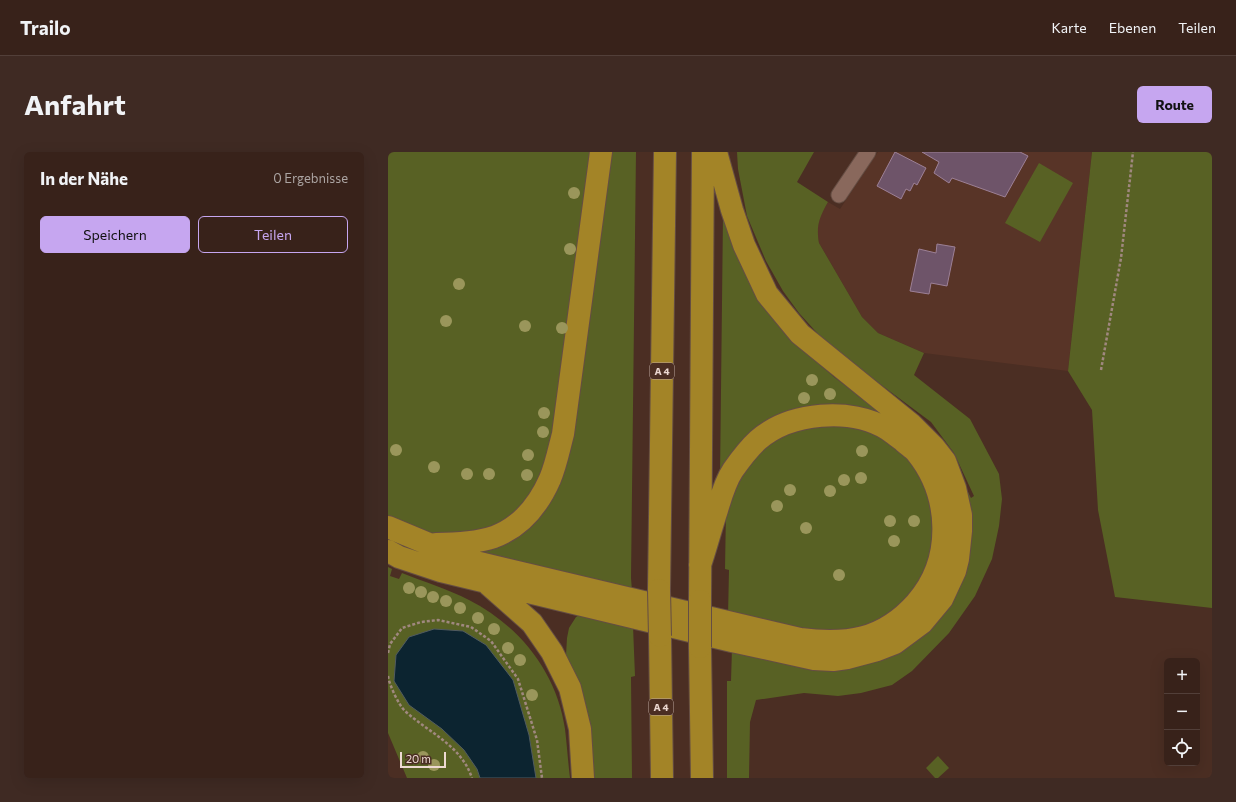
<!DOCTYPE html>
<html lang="de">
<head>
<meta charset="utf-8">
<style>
  body { margin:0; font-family:Commissioner,sans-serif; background:#3f2a23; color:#f1f3f6 }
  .controls { position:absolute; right:12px; bottom:12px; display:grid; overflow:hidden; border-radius:6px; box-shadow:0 4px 16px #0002 }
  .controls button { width:36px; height:36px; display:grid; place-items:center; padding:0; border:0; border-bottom:1px solid #523f39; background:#38221a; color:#f1f3f6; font:20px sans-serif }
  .scale { position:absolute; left:12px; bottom:10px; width:46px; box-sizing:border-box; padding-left:4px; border:2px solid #edd9d2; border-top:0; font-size:11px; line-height:14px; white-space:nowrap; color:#edd9d2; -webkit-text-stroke:3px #4b2e23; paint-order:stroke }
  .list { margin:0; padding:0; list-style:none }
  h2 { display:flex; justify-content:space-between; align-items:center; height:52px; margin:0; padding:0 16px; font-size:17px }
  h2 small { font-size:13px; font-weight:400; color:#aba4a2 }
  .actions { display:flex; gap:8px; padding:12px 16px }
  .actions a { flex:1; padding:9px 0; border:1px solid #c6a6f0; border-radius:6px; text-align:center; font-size:14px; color:#c6a6f0 }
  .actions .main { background:#c6a6f0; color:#111 }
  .icon { flex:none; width:22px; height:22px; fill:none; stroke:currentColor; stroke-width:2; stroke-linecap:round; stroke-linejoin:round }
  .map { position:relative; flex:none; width:824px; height:626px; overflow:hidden; border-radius:6px }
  header { display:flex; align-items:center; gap:24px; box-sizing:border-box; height:56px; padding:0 20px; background:#38221a; border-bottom:1px solid #523f39 }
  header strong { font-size:19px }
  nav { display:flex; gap:22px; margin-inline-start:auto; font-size:14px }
  .intro { display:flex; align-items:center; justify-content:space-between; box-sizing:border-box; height:96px; padding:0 24px }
  h1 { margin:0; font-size:28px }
  .button { padding:10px 18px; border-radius:6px; background:#c6a6f0; color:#111; font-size:14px; font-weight:700 }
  main { display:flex; gap:24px; padding:0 24px }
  aside { flex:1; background:#38221a; border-radius:6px; box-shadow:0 4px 16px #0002 }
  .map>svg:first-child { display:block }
  .built { fill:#583427 }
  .green { fill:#586124 }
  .water { fill:#0c2430; stroke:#505a61 }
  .building { fill:#6e5469; stroke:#9d8096 }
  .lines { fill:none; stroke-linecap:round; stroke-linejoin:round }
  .minor-casing { stroke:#654d43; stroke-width:17 }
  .motorway-casing { stroke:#654d43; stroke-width:24 }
  .path { stroke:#a0887f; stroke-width:2.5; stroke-dasharray:3 2; stroke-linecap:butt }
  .minor { stroke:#89685c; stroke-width:15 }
  .motorway { stroke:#a38427; stroke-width:22 }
  .motorway-bridge-casing { stroke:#654d43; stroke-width:24; stroke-linecap:butt }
  .motorway-bridge { stroke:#a38427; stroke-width:22 }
  .tree { fill:#9a965b }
  .labels { text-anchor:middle; stroke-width:3; stroke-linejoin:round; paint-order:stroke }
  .shield { fill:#4b2e23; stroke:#bca69e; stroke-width:1 }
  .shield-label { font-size:10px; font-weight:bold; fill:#edd9d2 }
</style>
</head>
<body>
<header>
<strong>Trailo</strong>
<nav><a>Karte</a><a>Ebenen</a><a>Teilen</a></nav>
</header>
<div class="intro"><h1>Anfahrt</h1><a class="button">Route</a></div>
<main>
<aside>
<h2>In der Nähe<small>0 Ergebnisse</small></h2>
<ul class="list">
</ul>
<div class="actions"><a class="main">Speichern</a><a>Teilen</a></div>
</aside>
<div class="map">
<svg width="824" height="626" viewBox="0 0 824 626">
  <rect width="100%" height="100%" fill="#4b2e23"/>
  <!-- built -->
  <path class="built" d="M490,0H704L680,219L536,201L490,181L474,165L431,91L429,79L432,64L440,50L452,57Z"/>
  <!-- green -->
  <path class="green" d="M0,0H205L165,299L154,333L111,376L57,385L13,372L0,364Z
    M218,0H248L243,426L244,439L86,401L157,354Z
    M349,0H426L409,30L440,50C431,66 428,74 431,91L474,165L490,181L536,201L526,223L582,267L611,322L614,347L611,374L604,407L587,444L561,481L524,519L504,533L473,541L450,544L416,541L368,548L362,570L361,626H339V529H343L344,496L509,499L577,334L583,346L586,344L566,301L543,270L441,194L411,161L395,139L378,109L359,64L350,17Z
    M704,0H824V456L727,445L710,358L704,258L680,219Z
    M651,11L685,31L652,90L617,71Z
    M335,62L415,198L446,225L506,270L417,261L332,326Z
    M436,270L482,277L519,300L548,355L544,413L499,469L435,484L340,464L341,418L337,417L338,358L350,324L384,286Z
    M0,415L4,417L2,424L11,427L14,421C36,430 60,437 81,448C132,474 169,521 177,577C179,593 180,610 182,626H19L0,581Z
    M196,460L245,474L247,524L243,525L244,626H203L189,532L178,503L179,486L181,476L188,465Z
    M550,604L561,616L550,626H547L538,616Z"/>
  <!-- water -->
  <path class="water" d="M46,477L75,479L98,493L125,528L141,583L148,626H92L89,617L76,598L54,577L21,553L6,529L8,503L21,485Z"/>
  <!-- building -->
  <path class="building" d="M507,0L538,16L529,33L526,31L522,39L518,37L513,47L489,34Z
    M534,0H632L640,4L617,45L564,26L561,31L546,21L551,10Z
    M549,92L567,95L559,134L543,131L541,142L522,139L531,97L548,101Z"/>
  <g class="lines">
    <defs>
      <path id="minor" d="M451,43L480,0"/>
      <path id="motorway" d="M0,375L79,408L412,487C459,493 495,488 528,451C566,408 563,343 528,300C524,296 518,292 514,288C509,285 504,280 499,277C463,255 402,260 370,288C360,297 352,308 345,318C337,330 333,345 329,358C323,376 318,395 312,413
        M48,392C67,392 88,391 106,385C133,375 151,352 162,327C168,313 171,297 175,282L213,0
        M0,399L11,405L53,419L344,489L426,507L445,508L459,506L489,498L507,491L534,471L554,447L567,419L570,407L573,379V363L567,336L557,309L546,295L523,272L412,182L379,142L356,93L344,58L328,0
        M101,433L144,471L164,500L182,536L192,577L195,626
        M271,438L277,0
        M312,449L315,0
        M272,484L274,626
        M312,495L314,626"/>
    </defs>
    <!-- minor casing -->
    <use href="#minor" class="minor-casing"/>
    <!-- motorway casing -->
    <use href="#motorway" class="motorway-casing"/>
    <!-- path -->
    <path class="path" d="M713,218L733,106L745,0
      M0,501L2,492L14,476L33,470L50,468L83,475L103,489L130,527L149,588L154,626
      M0,524C1,532 11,554 17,559C41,581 73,593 84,626"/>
    <!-- minor -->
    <use href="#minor" class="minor"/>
    <!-- motorway -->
    <use href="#motorway" class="motorway"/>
    <defs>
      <path id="motorway-bridge" d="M271,438L272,484
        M312,495V449"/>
    </defs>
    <!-- motorway-bridge casing -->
    <use href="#motorway-bridge" class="motorway-bridge-casing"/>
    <!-- motorway-bridge -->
    <use href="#motorway-bridge" class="motorway-bridge"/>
  </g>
  <!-- trees -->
  <g class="tree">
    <circle cx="186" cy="41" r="6"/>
    <circle cx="182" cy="97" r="6"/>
    <circle cx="71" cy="132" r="6"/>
    <circle cx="58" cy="169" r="6"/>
    <circle cx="137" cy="174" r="6"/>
    <circle cx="174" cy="176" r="6"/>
    <circle cx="424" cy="228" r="6"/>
    <circle cx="442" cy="242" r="6"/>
    <circle cx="416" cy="246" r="6"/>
    <circle cx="156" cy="261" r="6"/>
    <circle cx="155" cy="280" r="6"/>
    <circle cx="8" cy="298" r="6"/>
    <circle cx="474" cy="299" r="6"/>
    <circle cx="140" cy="303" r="6"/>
    <circle cx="46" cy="315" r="6"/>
    <circle cx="79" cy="322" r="6"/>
    <circle cx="101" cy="322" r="6"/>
    <circle cx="139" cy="323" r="6"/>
    <circle cx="473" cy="326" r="6"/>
    <circle cx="456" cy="328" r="6"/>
    <circle cx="402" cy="338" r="6"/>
    <circle cx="442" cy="339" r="6"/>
    <circle cx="389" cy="354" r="6"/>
    <circle cx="502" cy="369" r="6"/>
    <circle cx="526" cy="369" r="6"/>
    <circle cx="418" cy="376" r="6"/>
    <circle cx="506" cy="389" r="6"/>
    <circle cx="451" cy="423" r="6"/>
    <circle cx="21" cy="436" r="6"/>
    <circle cx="33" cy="440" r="6"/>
    <circle cx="45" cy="445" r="6"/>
    <circle cx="58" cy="449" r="6"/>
    <circle cx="72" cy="456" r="6"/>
    <circle cx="90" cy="466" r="6"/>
    <circle cx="106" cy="477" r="6"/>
    <circle cx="120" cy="496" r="6"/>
    <circle cx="132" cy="508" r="6"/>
    <circle cx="144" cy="543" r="6"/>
    <circle cx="35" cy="605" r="6"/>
    <circle cx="46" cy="613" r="6"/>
  </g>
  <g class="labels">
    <!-- shield labels -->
    <g class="shield">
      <rect x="262" y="211" width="24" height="16" rx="3"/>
      <rect x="261" y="547" width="24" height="16" rx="3"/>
    </g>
    <g class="shield-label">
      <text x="274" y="223">A 4</text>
      <text x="273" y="559">A 4</text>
    </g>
  </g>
</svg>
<div class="controls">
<button>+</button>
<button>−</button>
<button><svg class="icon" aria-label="locate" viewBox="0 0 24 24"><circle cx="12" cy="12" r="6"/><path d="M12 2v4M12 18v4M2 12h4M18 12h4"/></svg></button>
</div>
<div class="scale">20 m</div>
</div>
</main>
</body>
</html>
